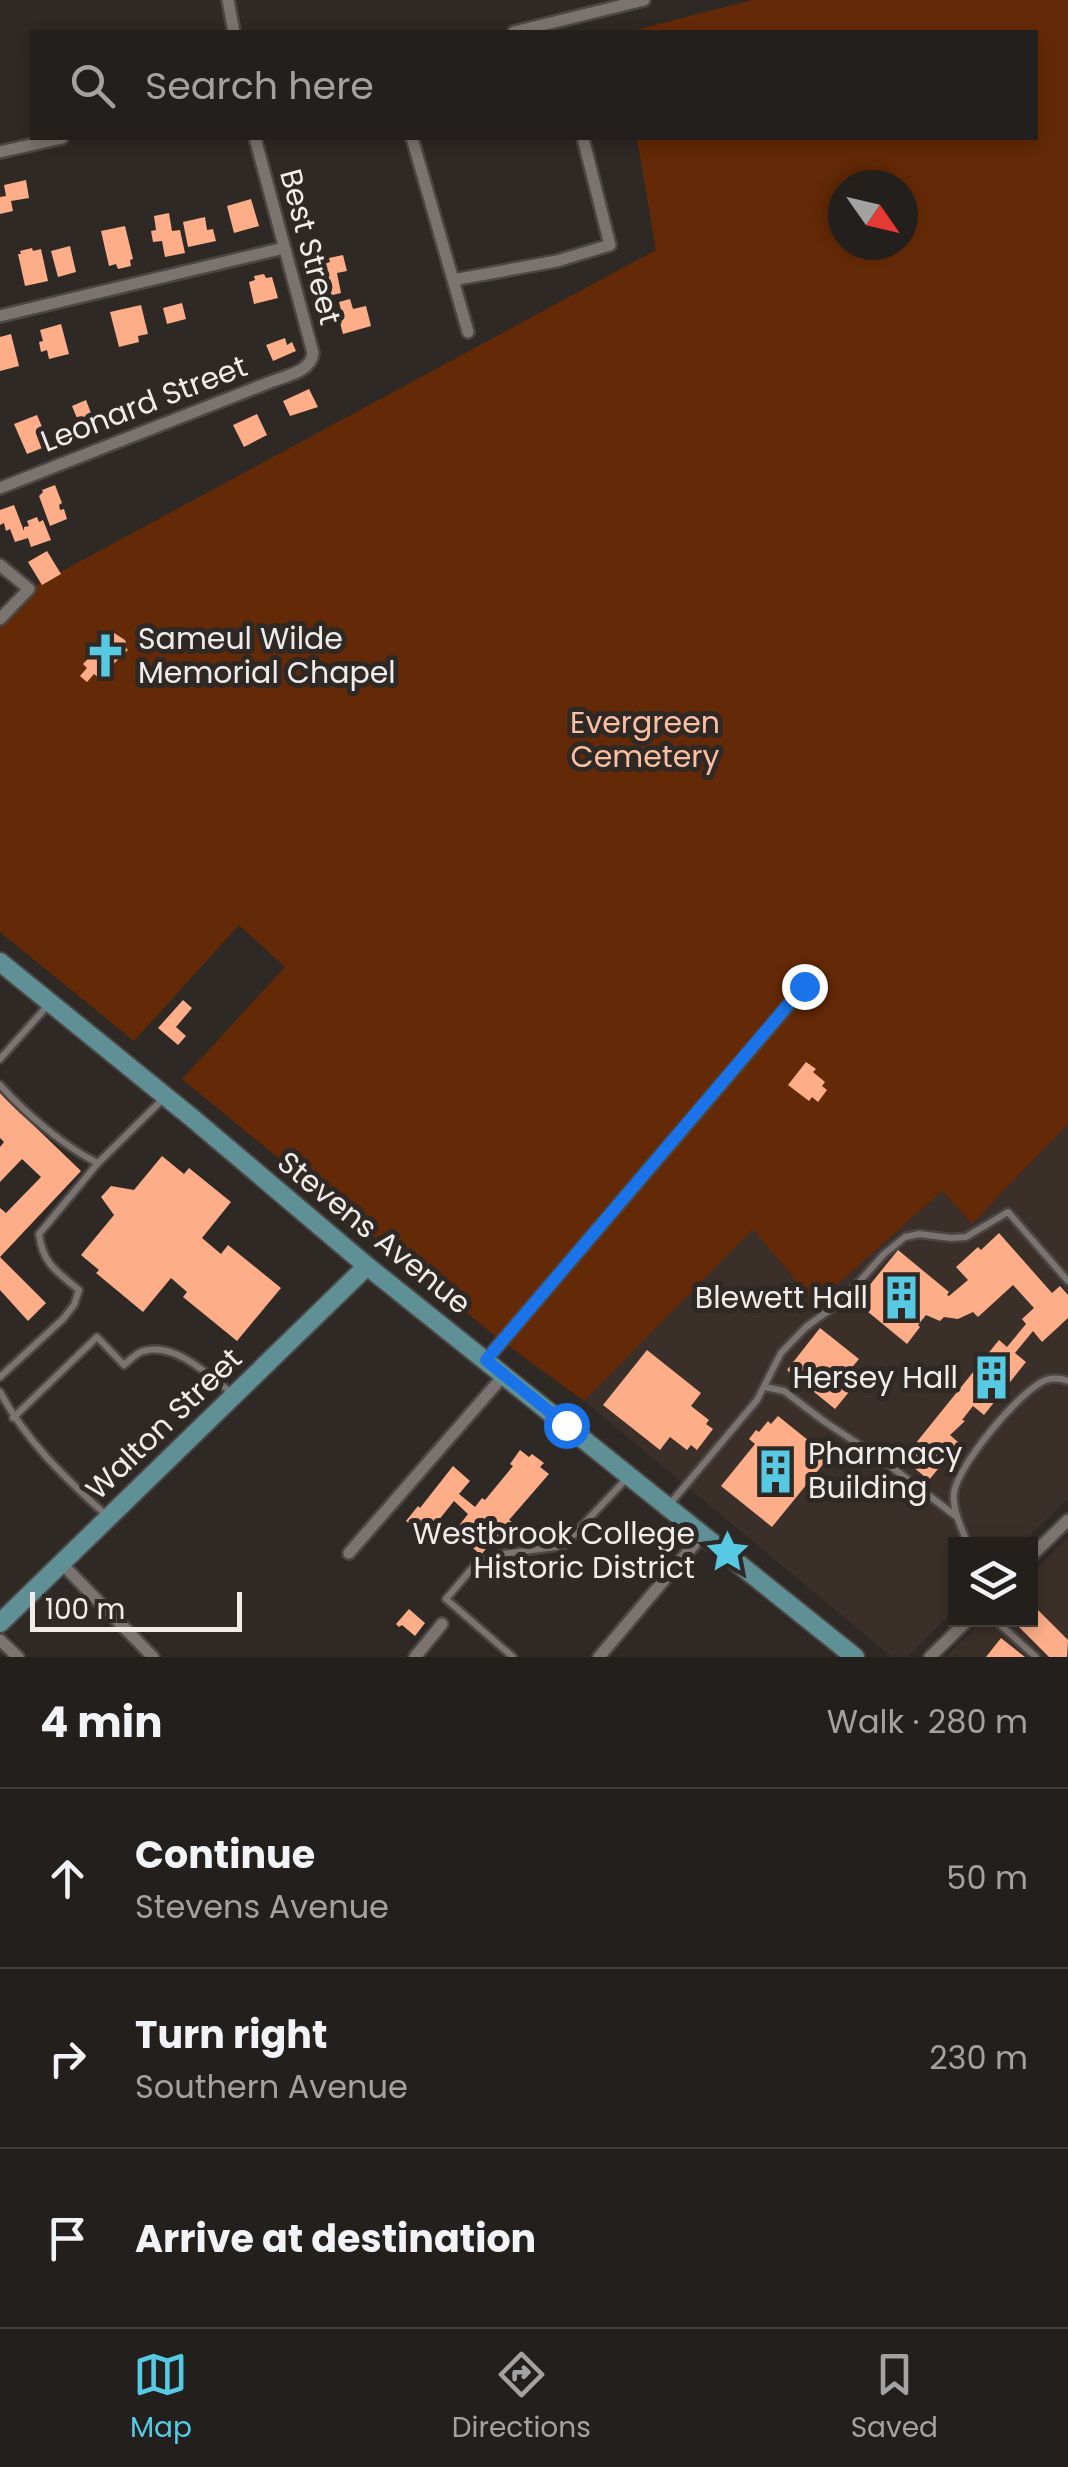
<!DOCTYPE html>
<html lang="en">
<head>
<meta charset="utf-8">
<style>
  body { margin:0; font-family:Poppins,sans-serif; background:#2b2725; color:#f1f3f6 }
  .controls { position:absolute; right:30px; bottom:30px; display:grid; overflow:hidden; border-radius:0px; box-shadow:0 5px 15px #0003 }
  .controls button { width:90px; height:90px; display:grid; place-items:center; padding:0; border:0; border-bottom:2px solid #403d3b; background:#231f1c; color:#f1f3f6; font:50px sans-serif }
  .compass { position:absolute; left:828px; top:170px; width:90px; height:90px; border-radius:50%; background:#231f1c; box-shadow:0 5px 15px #0003; rotate:124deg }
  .scale { position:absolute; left:30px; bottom:25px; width:212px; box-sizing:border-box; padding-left:10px; border:5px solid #f0ecea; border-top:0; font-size:28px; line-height:35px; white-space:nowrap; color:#f0ecea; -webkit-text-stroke:8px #2f2926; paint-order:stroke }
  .stop { position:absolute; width:30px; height:30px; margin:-22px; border:8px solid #1a73e8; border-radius:50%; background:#fff }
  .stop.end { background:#1a73e8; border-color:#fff; box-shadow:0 2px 10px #0008 }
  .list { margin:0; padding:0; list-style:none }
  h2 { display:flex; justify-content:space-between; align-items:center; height:130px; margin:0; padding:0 40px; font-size:42px }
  h2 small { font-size:32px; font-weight:400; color:#a3a2a3 }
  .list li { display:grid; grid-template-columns:65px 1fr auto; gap:30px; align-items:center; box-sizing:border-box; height:180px; padding:0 40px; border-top:2px solid #403d3b }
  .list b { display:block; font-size:38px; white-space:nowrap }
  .list p { margin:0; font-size:32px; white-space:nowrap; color:#a3a2a3 }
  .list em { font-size:32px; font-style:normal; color:#a3a2a3 }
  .icon { flex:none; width:55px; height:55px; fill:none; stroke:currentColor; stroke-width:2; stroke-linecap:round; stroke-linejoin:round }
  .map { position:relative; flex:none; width:1068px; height:1657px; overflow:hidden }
  .search { position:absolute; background:#231f1c; box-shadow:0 5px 15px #0003; left:30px; right:30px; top:30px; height:110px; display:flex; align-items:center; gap:25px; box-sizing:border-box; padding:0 35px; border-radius:0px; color:#a3a2a3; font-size:38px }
  .sheet { height:670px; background:#231f1c }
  nav { display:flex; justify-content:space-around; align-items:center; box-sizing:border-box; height:140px; border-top:2px solid #403d3b; background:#231f1c; font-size:28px; color:#a3a2a3 }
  nav a { display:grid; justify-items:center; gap:5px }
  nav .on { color:#57c9e2 }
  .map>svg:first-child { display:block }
  .built { fill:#3b2f29 }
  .green { fill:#642906; fill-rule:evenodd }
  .building { fill:#fdae89 }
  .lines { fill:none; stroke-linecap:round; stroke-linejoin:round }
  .lane-casing { stroke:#4b4644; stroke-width:11 }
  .street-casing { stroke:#4b4644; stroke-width:16 }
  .secondary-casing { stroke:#4b4644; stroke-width:22 }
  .lane { stroke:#7a736f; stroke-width:6 }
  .street { stroke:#7a736f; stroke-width:11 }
  .secondary { stroke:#5f9096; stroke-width:18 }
  .route { stroke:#1a73e8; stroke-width:12 }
  .labels { text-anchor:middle; stroke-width:10; stroke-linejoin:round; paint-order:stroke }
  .street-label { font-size:30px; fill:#f0ecea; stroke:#2f2926 }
  .poi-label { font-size:30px; fill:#f0ecea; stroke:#2f2926; text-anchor:end }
  .park-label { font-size:30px; fill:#fdbfa2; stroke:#2f2926 }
</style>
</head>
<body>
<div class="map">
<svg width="1068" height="1657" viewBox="0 0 1068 1657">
  <rect width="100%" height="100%" fill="#2f2926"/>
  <!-- built -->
  <path class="built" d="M1068,1124V1499L1021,1544H956L955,1609L907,1657H892L584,1401L753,1228L815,1304L942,1190L972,1223Z
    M1068,1537V1657H945L984,1620H1030L1031,1574Z"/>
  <!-- green -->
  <path class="green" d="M752,0H1068V1124L972,1224L942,1191L815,1304L753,1229L584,1401L495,1336L182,1079L285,967L239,925L134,1041L0,932V621L29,589L656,250L637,138H1036V32H628ZM843,185H903V245H843Z"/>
  <!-- building -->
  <path class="building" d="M26,180L29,198L11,201L13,211L0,214V197L6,196L4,185Z
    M251,199L259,226L234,233L227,206Z
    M169,213L172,231L180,230L185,253L165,257L162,241L153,242L151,231L156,230L154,216Z
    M205,217L207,230L213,229L216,241L188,247L183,222Z
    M125,226L133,259L130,260L131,266L118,269L116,264L109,266L101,231Z
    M70,246L76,272L58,277L51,251Z
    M32,248L33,251L41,249L48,281L25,286L18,254H21L20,251Z
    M343,255L347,271L337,273L341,293L329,296L325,278L317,280L314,266L330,262L329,258Z
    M264,274L266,278L272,277L278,298L254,304L249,282L255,280L254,276Z
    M350,299L353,309L366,306L371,326L343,334L338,315L342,314L339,302Z
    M182,303L186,319L167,324L163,308Z
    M141,305L148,334L138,336L139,342L119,347L110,312Z
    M61,324L69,354L49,359L47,350L41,352L39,342L43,341L40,330Z
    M11,334L19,366L0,371V337Z
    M285,338L287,345L292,342L296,351L273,361L266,345Z
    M309,389L318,407L290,416L283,401Z
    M86,400L96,426L87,430L85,426L81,428L72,406Z
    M257,414L267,435L244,447L233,425Z
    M37,415L50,445L27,454L14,424Z
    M55,485L62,503L59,505L60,510L64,509L67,519L50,526L39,496L43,492L42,490Z
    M14,505L24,531V527L29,526L27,521L37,517L39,522L43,520L51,540L31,547L28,538L15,542L10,529L6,531L4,523L0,525V510Z
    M47,551L61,574L42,585L28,562Z
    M111,631L125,640L126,643L124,646L128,650L99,678L94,674L87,682L80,676L87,668L83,664L105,641L103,639Z
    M183,1000L192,1008L176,1027L186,1036L178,1045L158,1028Z
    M806,1062L816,1069L813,1072L825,1082L822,1086L827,1090L818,1102L812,1097L809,1101L788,1085Z
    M0,1093L81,1171L0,1257V1208L6,1213L41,1177L22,1159L0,1182V1147L4,1142L0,1138Z
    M162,1156L184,1174L189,1168L231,1202L202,1238L221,1254L228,1245L281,1288L237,1341L183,1297L187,1292L171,1278L143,1312L96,1273L99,1270L81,1255L114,1215L101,1197L111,1186L134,1190Z
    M999,1233L1052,1293L1060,1286L1068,1295V1318L1042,1342L1033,1331L1015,1353L1026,1362L984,1415L973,1406L962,1420L965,1421L950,1435L959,1443L929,1480L903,1459L999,1340L1007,1347L1026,1324L1022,1319L1034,1308L1013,1285L978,1317L973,1312L958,1319L944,1317L940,1321L926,1315L918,1325L920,1327L907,1344L856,1302L898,1250L949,1292L947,1295L949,1296L968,1280L956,1267L978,1247L981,1250Z
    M0,1257L46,1303L28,1321L0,1290Z
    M820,1328L859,1359L838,1384L849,1392L835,1409L787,1370Z
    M647,1350L701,1393L691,1406L709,1420L706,1424L713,1429L697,1450L691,1445L687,1450L670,1437L660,1450L603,1405Z
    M778,1416L829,1457L772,1527L721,1486L755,1444L749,1439L756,1430L759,1432L768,1421L771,1424Z
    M520,1450L529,1457L532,1454L544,1463L540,1467L549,1474L509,1520L512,1522L501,1540L496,1536L481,1555L454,1532L468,1514L454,1501L434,1526L427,1521L418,1531L406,1521L418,1506L420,1508L453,1466L470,1481L459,1494L475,1507L482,1498L485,1500L513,1466L510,1464Z
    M1030,1602L1068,1640L1067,1657H1049L1012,1620H1030Z
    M409,1609L425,1623L415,1636L402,1625L399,1627L396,1624Z
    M1001,1638L1025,1657H986Z"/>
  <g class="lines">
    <defs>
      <path id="lane" d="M0,1059L49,1004
        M0,1085C24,1112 66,1148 98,1163
        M0,1377L63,1319L74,1305L79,1290C56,1271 43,1264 39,1234L98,1163L162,1100
        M765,1387L784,1391L825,1422L881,1459L957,1517
        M0,1392C26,1441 65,1478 106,1515
        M13,1418L97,1337L124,1365C130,1360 137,1352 144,1351C176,1342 209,1376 232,1393
        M669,1505L757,1400L781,1353L806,1327L843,1300L884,1254L905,1237L919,1234L951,1238L966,1237L1008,1212L1068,1281
        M968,1544C962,1529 952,1510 954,1493C957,1466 1021,1389 1046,1380C1054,1377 1060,1378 1068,1381
        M995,1620L1036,1657
        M513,1657L446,1599L474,1566L488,1559L503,1554L563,1546L629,1476"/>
      <path id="street" d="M228,0L234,32
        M514,32L644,0
        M412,138L468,332
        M0,152L62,138
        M453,280L557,261L610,245L583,138
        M0,316L284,248
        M0,488L273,381C289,375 311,371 313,353L255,138
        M0,565L29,589L0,619
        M486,1360L804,987
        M349,1553L505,1374
        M1030,1557L1068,1520
        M62,1564L153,1657
        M0,1640L18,1657
        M415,1657L442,1624
        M599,1657L703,1534
        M930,1657L968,1620"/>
      <path id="secondary" d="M0,962L191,1117L367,1266L855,1657
        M0,1623L367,1266"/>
    </defs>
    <!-- lane casing -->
    <use href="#lane" class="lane-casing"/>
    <!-- street casing -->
    <use href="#street" class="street-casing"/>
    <!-- secondary casing -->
    <use href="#secondary" class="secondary-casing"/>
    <!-- lane -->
    <use href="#lane" class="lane"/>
    <!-- street -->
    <use href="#street" class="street"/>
    <!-- secondary -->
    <use href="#secondary" class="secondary"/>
  </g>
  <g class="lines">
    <!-- route -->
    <path class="route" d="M566,1425L486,1360L804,986"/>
  </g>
  <!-- icons -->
  <defs>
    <symbol id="church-bare" viewBox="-9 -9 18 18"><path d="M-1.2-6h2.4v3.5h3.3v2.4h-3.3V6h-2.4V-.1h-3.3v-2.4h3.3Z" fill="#57c9e2" stroke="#2f2926" stroke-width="2.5" paint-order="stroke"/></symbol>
    <symbol id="building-bare" viewBox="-9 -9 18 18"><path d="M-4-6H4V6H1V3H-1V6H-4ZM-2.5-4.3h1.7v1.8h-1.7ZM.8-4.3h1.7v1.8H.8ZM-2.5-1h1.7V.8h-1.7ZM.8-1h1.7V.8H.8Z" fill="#57c9e2" stroke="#2f2926" stroke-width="2.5" paint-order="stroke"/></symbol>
    <symbol id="sight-bare" viewBox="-9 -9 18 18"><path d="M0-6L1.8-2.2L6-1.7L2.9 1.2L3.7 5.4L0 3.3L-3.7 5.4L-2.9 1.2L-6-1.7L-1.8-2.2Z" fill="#57c9e2" stroke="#2f2926" stroke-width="2.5" paint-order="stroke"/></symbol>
  </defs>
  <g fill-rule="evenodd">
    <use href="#church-bare" x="74" y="624" width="63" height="63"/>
    <use href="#building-bare" x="870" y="1266" width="63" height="63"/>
    <use href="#building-bare" x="960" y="1346" width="63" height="63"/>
    <use href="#building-bare" x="744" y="1440" width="63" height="63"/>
    <use href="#sight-bare" x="696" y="1520" width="63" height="63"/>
  </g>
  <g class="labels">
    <!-- street labels -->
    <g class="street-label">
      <text transform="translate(310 247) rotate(75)" y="10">Best Street</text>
      <text transform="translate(144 404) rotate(-21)" y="10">Leonard Street</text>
      <text transform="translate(374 1233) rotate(39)" y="10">Stevens Avenue</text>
      <text transform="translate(164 1424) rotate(-44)" y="10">Walton Street</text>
    </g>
    <!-- poi labels -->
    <g class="poi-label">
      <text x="138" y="649" text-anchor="start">Sameul Wilde<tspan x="138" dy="34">Memorial Chapel</tspan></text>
      <text x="868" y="1308">Blewett Hall</text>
      <text x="958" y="1388">Hersey Hall</text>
      <text x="808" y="1464" text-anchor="start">Pharmacy<tspan x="808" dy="34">Building</tspan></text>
      <text x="695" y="1544">Westbrook College<tspan x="695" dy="34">Historic District</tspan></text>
    </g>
    <!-- park labels -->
    <g class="park-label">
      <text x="645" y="733">Evergreen<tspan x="645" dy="34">Cemetery</tspan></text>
    </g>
  </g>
</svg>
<div class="controls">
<button><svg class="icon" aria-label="layers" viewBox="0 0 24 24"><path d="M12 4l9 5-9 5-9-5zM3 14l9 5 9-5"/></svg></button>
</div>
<svg class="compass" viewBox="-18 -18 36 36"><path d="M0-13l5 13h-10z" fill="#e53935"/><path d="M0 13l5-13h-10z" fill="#a3a2a3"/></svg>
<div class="scale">100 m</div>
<div class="stop" style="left:566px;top:1425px"></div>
<div class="stop end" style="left:804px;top:986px"></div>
<div class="search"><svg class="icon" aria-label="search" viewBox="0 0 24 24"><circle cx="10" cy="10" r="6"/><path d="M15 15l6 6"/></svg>Search here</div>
</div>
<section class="sheet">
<h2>4 min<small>Walk · 280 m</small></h2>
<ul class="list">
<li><svg class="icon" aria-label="ahead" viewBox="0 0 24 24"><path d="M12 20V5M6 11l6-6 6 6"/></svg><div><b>Continue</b><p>Stevens Avenue</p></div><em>50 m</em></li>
<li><svg class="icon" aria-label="right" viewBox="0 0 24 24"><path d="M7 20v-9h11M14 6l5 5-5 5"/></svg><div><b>Turn right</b><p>Southern Avenue</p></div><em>230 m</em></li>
<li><svg class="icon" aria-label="arrive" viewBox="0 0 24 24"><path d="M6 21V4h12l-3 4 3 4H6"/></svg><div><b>Arrive at destination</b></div></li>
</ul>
</section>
<nav>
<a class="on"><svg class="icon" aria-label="map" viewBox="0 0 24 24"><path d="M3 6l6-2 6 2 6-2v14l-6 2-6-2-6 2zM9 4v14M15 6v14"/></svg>Map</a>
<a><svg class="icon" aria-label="directions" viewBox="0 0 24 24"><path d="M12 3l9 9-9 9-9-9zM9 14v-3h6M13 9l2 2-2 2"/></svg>Directions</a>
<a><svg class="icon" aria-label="saved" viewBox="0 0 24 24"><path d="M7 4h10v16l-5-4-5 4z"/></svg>Saved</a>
</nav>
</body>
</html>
